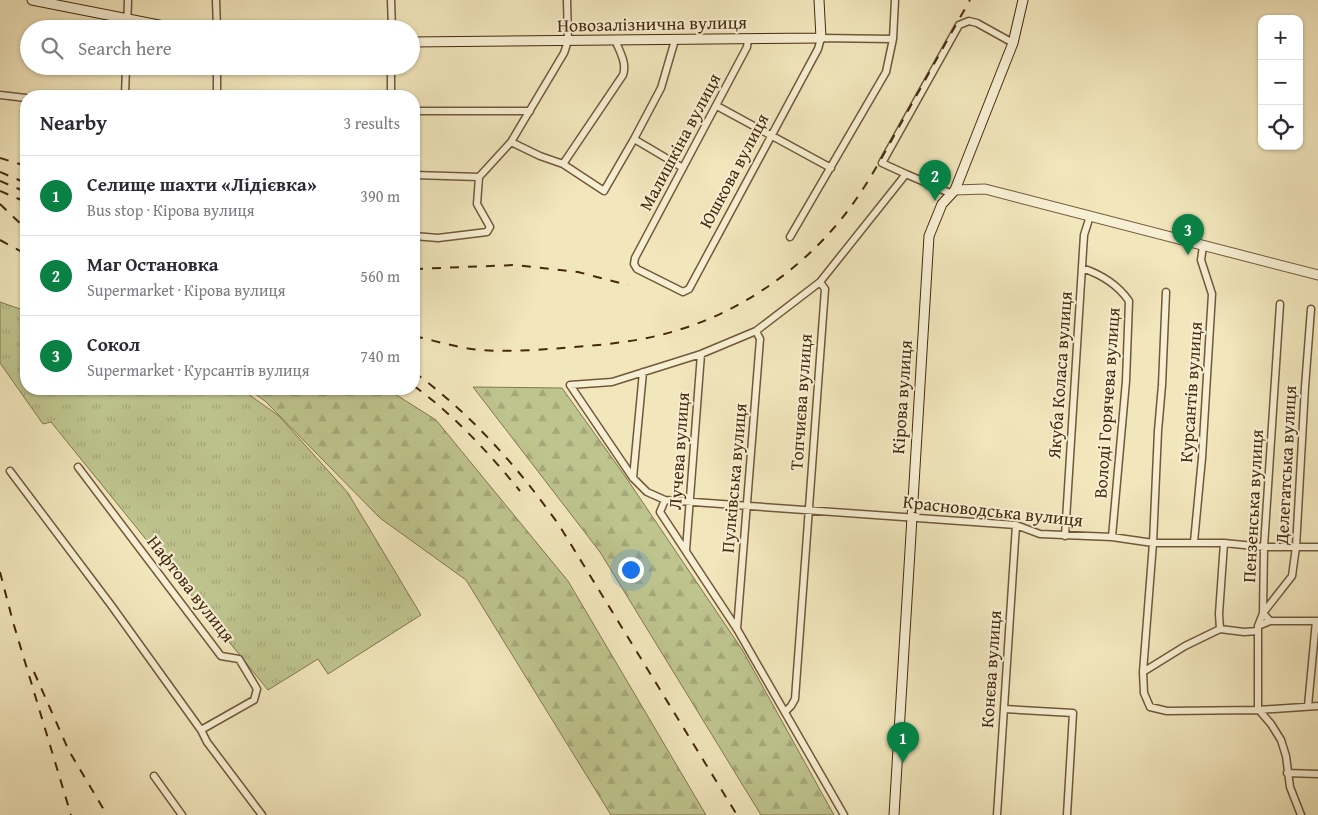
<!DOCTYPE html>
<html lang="en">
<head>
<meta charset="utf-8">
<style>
  body { margin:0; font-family:"Gentium Book Plus",serif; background:#f2f2f3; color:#2b2b33 }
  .controls { position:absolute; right:15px; top:15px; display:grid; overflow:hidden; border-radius:10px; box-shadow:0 1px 4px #0004 }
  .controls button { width:45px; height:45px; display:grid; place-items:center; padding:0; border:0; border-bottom:1px solid #e1e1e2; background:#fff; color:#2b2b33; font:25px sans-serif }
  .you { position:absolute; left:630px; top:569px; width:18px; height:18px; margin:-12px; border:4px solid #fff; border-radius:50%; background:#1a73e8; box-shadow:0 0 0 8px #1a73e833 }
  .badge { display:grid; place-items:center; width:32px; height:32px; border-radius:50%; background:#0b8043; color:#fff; font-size:16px; font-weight:700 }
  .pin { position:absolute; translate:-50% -41px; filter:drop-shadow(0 1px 2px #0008) }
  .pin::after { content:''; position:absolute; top:26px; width:18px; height:15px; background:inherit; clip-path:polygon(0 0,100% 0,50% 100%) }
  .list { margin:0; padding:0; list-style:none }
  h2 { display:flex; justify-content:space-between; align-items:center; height:65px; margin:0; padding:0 20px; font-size:21px }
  h2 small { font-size:16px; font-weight:400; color:#7c7c81 }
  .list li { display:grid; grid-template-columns:32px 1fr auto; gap:15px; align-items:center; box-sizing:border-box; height:80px; padding:0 20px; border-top:1px solid #e1e1e2 }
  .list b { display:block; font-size:19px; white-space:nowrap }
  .list p { margin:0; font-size:16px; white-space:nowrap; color:#7c7c81 }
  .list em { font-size:16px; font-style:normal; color:#7c7c81 }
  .icon { flex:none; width:28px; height:28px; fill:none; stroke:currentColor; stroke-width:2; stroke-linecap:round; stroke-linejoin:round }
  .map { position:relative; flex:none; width:1318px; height:815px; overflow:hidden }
  .search { position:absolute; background:#fff; box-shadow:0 1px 4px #0004; left:20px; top:20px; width:400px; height:55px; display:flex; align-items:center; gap:12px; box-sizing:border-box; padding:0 18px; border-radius:28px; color:#7c7c81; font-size:19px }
  .panel { position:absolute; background:#fff; box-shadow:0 1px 4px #0004; left:20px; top:90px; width:400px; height:305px; border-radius:20px }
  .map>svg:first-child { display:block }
  .grass { fill:url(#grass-tufts); stroke:#82764e }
  .forest { fill:url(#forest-firs); stroke:#82764e }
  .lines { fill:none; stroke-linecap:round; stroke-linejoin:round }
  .minor-casing { stroke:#715839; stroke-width:9 }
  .tertiary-casing { stroke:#715839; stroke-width:11 }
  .secondary-casing { stroke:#46290d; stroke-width:11 }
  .minor { stroke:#f7efd3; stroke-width:6 }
  .tertiary { stroke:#f7efd3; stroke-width:9 }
  .secondary { stroke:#f7efd3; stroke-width:9 }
  .rail { stroke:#46290d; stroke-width:2; stroke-dasharray:9 9; stroke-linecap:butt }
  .labels { text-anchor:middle; stroke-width:4; stroke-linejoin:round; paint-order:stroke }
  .street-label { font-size:18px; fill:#46290d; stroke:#f7efd3 }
</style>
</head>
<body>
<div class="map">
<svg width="1318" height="815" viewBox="0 0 1318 815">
  <defs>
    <pattern id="grass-tufts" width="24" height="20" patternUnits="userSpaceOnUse" patternTransform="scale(1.25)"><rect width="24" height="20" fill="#bec48e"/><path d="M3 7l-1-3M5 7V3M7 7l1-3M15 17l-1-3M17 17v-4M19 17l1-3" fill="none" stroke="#a5a879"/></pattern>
    <pattern id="forest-firs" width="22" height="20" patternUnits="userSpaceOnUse" patternTransform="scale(1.25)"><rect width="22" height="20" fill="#bec48e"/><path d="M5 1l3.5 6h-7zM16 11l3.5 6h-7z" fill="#a5a879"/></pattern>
  </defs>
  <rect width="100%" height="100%" fill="#f2e6bc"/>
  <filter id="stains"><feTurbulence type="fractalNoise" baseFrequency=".004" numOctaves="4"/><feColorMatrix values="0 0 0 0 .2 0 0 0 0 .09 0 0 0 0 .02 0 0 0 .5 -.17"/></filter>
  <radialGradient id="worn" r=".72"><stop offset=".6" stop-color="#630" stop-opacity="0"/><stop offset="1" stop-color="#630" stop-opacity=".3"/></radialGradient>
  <!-- grass -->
  <path class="grass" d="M0,302L26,311V389H241L279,416L348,493L421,615L328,674L318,659L268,690L51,422L43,424L0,363Z"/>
  <!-- forest -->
  <path class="forest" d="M473,387L562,388L625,476L743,651L834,815H761L600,552Z
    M248,389H387L436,420L568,581L706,815H611L466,580L380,518L265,401Z"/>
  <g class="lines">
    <defs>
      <path id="minor" d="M216,0L217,29
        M391,0L392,29
        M127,29L128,0
        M748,39L747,47L635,258L634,264L637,269L683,292L689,289L818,49L821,38L893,39
        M0,95L26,98
        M125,96L126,66
        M217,96V66
        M391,96V66
        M717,106L831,168
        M414,111H530
        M634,139L683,168
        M511,142L540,156L563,164L604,191L634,139L661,88L675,40
        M563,164L623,75C627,63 620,52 615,40
        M906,174L882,163L959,25L969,21L977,23L1013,43
        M414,175L479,177
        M414,236L438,238L487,232L490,227L477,204L479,177L511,142L564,53L568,41L567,0
        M790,237L886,72L893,39L895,0
        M1082,268C1100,274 1118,285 1129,301L1126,381L1112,537
        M820,282L756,331L701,354L612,382L570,385L633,478L647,492L665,500L660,512L737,629L844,815
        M1166,292L1162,385L1158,431L1153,543L1143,672L1144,693L1150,707L1167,711L1258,710L1318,706
        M78,467L221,656L239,659L257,689L254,700L201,730
        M10,471L111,605L201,730L207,742L262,815
        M633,478L643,372
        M665,500L1016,525L1040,534L1112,537L1153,543H1224L1264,547H1318
        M1065,536L1084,235L1090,216
        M1194,542L1202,458L1212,294L1201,260L1203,246
        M686,550L701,354
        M1270,621L1263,613L1292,576L1296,547L1305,387L1311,309
        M1258,626L1270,621H1318
        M737,629L760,339L756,331
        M1220,629L1219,614L1224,543
        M1143,672L1185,646L1220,629L1244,632L1258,631
        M1308,706L1316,621
        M1004,709L1073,713L1067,815
        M1258,710V626L1263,613L1264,547L1280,304
        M1259,710L1271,724L1281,740L1286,756L1290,787L1301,815
        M786,711L791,706L795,699L825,289L820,282L906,174L952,194
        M1287,773L1318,774
        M154,776L182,815
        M997,815L1016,525"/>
      <path id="tertiary" d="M955,190L985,189L1318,275"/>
      <path id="secondary" d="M32,0L179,29
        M411,42L821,38L819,0
        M894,815L929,236L942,204L955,190L1013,43L1023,0"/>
    </defs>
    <!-- minor casing -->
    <use href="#minor" class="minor-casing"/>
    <!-- tertiary casing -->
    <use href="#tertiary" class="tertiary-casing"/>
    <!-- secondary casing -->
    <use href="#secondary" class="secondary-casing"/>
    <!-- minor -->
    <use href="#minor" class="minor"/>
    <!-- tertiary -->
    <use href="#tertiary" class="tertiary"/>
    <!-- secondary -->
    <use href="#secondary" class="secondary"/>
    <!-- rail -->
    <path class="rail" d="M0,158L26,166
      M0,172L26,183
      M0,181L26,192
      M0,191L26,202
      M0,204L26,229
      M0,240L26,254
      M414,269L515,265L578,272L628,285
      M414,336C436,341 458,348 480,350C508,352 536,350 563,348C601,345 639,342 675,331C734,314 792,276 832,230C860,199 880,161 900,125C923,84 946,42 970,0
      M414,372C472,415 517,466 559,525L737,815
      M414,386C454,415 489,453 520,491
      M0,572L13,622L71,815
      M34,672L69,751L107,815"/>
  </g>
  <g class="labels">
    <!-- street labels -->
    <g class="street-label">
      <text transform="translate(652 24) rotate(-1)" y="6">Новозалізнична вулиця</text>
      <text transform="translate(680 142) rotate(-62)" y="6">Малишкіна вулиця</text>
      <text transform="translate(734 171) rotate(-62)" y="6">Юшкова вулиця</text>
      <text transform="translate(1060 375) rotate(-86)" y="6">Якуба Коласа вулиця</text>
      <text transform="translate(1191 392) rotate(-86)" y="6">Курсантів вулиця</text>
      <text transform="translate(902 397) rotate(-86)" y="6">Кірова вулиця</text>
      <text transform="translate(801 402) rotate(-86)" y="6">Топчиєва вулиця</text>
      <text transform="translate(1107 403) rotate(-86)" y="6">Володі Горячева вулиця</text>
      <text transform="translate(679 451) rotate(-86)" y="6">Лучева вулиця</text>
      <text transform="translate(1286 465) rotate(-87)" y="6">Делегатська вулиця</text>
      <text transform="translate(734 478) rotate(-85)" y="6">Пулківська вулиця</text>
      <text transform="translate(1253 506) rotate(-87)" y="6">Пензенська вулиця</text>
      <text transform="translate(993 511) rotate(6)" y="6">Красноводська вулиця</text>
      <text transform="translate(191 589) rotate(52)" y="6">Нафтова вулиця</text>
      <text transform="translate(991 669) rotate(-86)" y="6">Конєва вулиця</text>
    </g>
  </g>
  <rect width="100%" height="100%" filter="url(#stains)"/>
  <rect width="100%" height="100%" fill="url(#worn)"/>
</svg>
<div class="controls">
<button>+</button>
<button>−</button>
<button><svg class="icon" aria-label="locate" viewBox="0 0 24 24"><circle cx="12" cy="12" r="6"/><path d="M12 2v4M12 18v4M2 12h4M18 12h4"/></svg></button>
</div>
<div class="you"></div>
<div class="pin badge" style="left:903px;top:763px">1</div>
<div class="pin badge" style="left:935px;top:201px">2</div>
<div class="pin badge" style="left:1188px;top:255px">3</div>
<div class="search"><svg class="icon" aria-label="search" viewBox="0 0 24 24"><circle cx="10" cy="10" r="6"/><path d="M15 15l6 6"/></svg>Search here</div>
<section class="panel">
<h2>Nearby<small>3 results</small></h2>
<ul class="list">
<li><span class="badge">1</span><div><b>Селище шахти «Лідієвка»</b><p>Bus stop · Кірова вулиця</p></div><em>390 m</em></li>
<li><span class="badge">2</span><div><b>Маг Остановка</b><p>Supermarket · Кірова вулиця</p></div><em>560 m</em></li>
<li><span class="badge">3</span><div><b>Сокол</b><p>Supermarket · Курсантів вулиця</p></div><em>740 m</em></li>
</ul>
</section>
</div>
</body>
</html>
